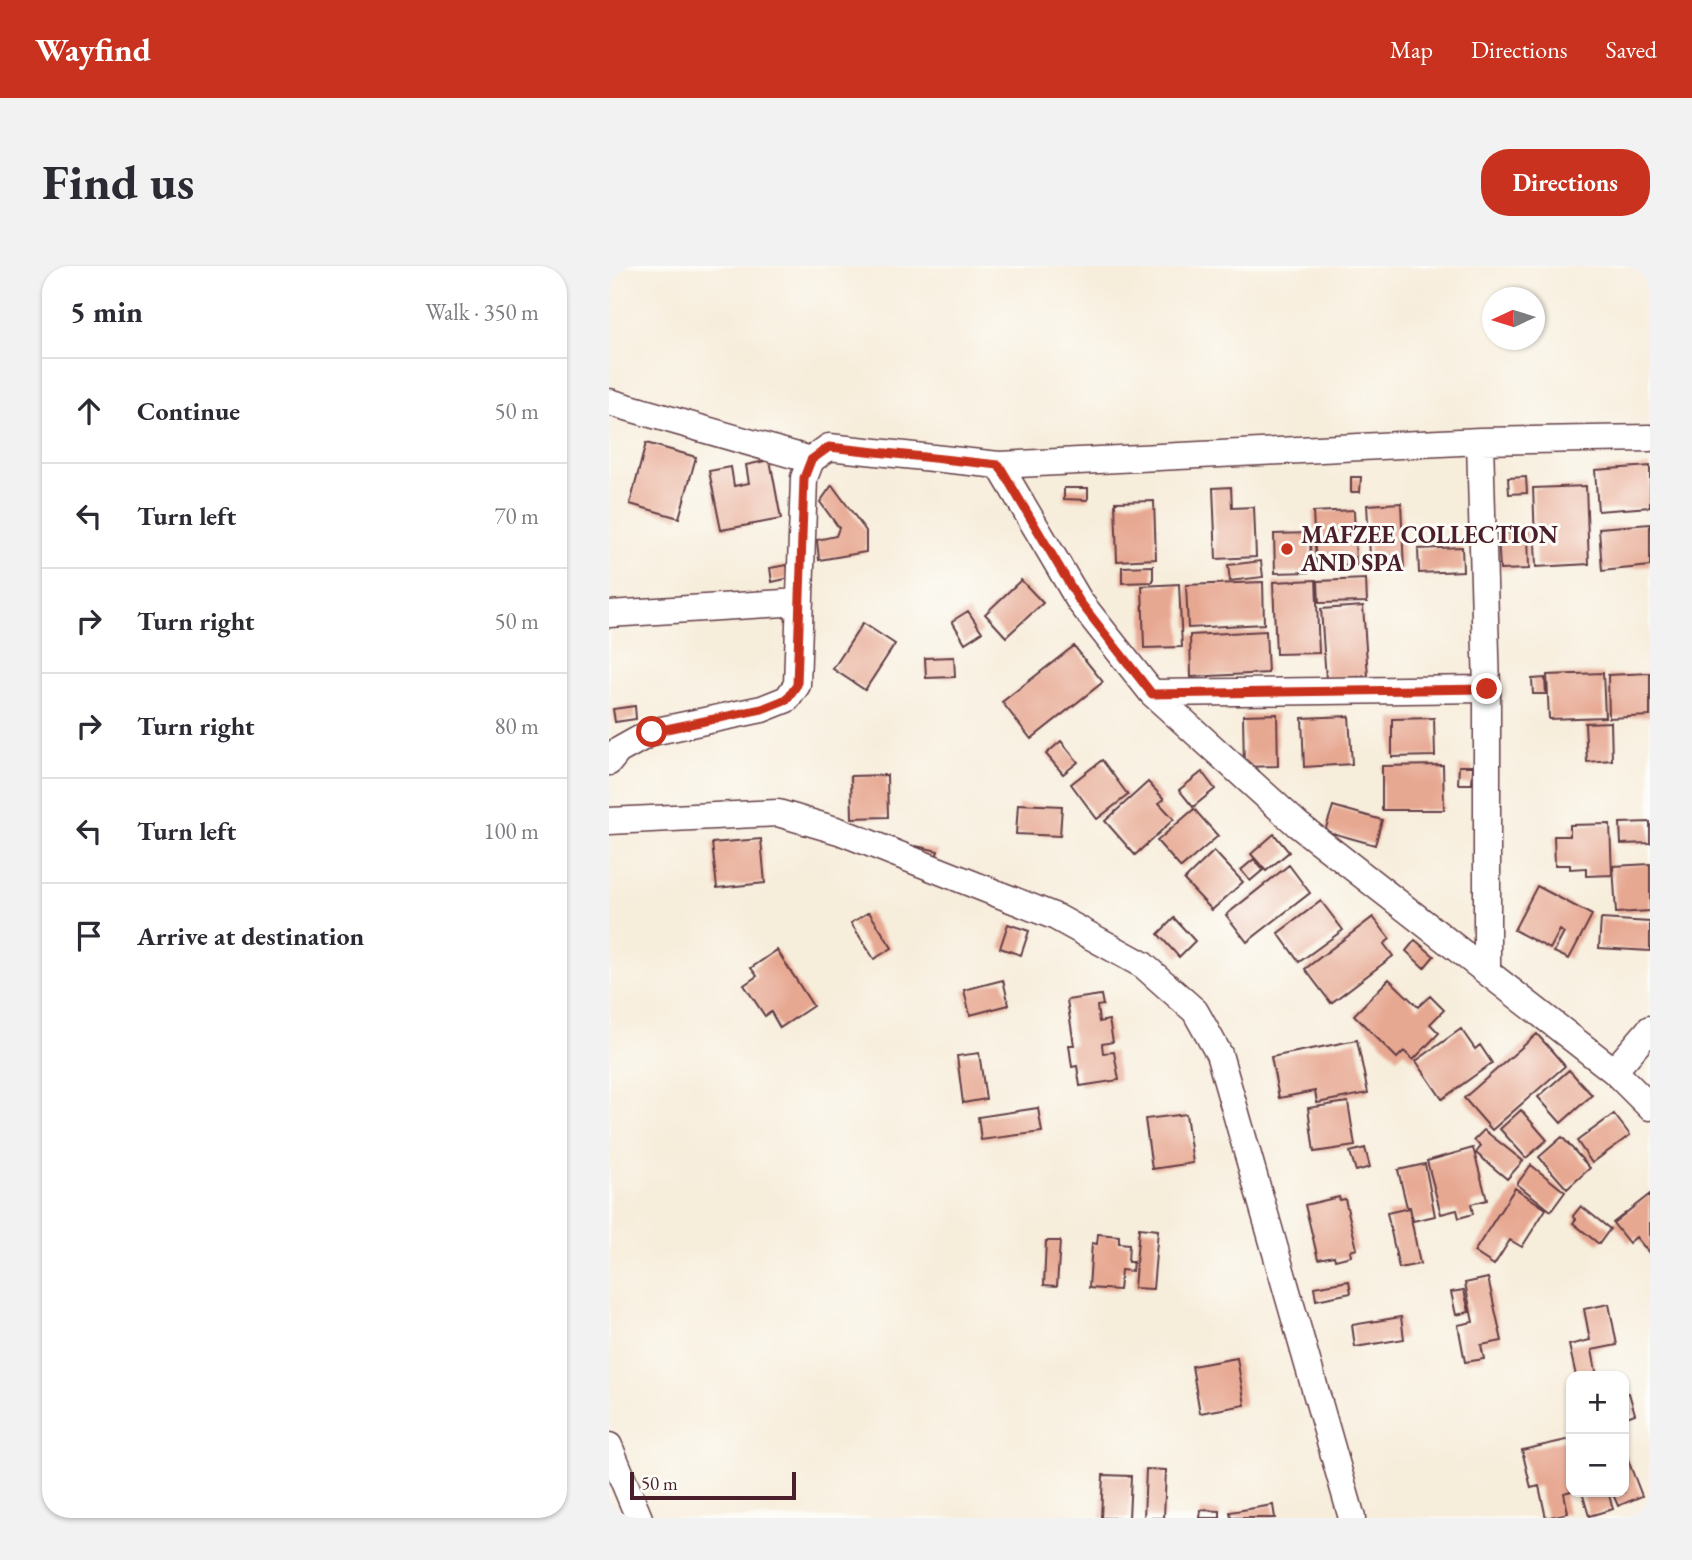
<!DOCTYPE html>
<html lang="en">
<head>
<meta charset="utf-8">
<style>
  body { margin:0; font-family:"EB Garamond",serif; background:#f2f2f3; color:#2b2b33 }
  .controls { position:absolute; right:21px; bottom:21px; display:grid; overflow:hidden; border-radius:14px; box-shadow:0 2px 5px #0004 }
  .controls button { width:63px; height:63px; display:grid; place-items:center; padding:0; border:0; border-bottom:2px solid #e1e1e2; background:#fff; color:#2b2b33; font:35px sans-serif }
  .compass { position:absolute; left:873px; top:21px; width:63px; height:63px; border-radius:50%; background:#fff; box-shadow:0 2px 5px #0004; rotate:266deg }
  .scale { position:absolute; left:21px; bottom:18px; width:166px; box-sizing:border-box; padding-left:7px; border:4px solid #4a1f2b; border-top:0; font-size:19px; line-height:24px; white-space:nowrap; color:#4a1f2b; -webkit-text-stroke:5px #fdfcf7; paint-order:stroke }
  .stop { position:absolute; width:21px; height:21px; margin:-16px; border:5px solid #c8321e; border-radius:50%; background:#fff }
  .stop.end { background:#c8321e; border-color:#fff; box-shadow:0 2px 7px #0008 }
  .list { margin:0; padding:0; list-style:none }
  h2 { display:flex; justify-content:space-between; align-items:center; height:91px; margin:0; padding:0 28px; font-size:30px }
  h2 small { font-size:23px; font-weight:400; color:#7c7c81 }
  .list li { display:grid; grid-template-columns:46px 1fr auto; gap:21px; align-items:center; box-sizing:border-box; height:105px; padding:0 28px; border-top:2px solid #e1e1e2 }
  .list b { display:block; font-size:26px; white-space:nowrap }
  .list em { font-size:23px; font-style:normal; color:#7c7c81 }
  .icon { flex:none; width:38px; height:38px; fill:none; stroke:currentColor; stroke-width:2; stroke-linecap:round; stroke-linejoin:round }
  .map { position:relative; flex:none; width:1041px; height:1252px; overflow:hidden; border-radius:28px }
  header { display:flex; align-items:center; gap:42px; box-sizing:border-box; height:98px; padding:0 35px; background:#c8321e; color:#fff }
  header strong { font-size:33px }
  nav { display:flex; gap:38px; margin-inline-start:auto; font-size:24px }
  .intro { display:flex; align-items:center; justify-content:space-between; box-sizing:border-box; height:168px; padding:0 42px }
  h1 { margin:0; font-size:49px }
  .button { padding:18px 32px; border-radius:28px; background:#c8321e; color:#fff; font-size:24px; font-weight:700 }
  main { display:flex; gap:42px; padding:0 42px }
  aside { flex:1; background:#fff; border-radius:28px; box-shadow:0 2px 5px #0004 }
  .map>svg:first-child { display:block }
  .building { fill:#e7a892 }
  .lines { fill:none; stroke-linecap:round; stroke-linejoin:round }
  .minor-casing { stroke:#643e45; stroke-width:29 }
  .minor { stroke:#fff; stroke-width:26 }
  .route { stroke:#c8321e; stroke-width:9 }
  .poi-dot { fill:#c8321e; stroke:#fdfcf7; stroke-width:2.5 }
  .labels { text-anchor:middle; stroke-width:6; stroke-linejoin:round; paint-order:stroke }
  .poi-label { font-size:24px; font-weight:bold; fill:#4a1f2b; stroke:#fdfcf7; text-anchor:start }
</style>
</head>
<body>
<header>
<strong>Wayfind</strong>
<nav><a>Map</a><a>Directions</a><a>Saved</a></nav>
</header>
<div class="intro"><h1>Find us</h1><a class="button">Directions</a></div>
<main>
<aside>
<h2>5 min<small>Walk · 350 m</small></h2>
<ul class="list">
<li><svg class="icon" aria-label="ahead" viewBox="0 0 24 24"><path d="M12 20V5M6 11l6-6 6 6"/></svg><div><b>Continue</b></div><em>50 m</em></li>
<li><svg class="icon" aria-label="left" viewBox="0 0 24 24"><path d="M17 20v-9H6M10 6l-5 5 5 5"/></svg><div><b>Turn left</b></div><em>70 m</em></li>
<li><svg class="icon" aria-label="right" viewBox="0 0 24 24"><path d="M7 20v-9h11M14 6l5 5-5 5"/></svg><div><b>Turn right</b></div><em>50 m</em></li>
<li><svg class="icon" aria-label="right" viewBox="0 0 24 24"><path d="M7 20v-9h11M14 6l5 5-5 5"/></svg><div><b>Turn right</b></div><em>80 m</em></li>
<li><svg class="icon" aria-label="left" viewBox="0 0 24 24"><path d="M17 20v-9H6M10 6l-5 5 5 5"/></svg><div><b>Turn left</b></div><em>100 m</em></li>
<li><svg class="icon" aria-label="arrive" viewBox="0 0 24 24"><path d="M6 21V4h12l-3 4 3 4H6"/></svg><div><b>Arrive at destination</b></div></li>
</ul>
</aside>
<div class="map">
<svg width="1041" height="1252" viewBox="0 0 1041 1252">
  <rect width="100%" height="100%" fill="#fdfcf7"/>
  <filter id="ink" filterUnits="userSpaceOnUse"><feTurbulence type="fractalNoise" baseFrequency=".0143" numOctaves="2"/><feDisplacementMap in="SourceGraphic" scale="14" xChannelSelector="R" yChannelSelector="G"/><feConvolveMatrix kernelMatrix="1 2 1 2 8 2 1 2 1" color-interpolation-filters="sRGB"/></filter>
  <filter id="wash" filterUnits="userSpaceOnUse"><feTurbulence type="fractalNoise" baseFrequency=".00686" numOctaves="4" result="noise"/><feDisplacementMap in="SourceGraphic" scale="28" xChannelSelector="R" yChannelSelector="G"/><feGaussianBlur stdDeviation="1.57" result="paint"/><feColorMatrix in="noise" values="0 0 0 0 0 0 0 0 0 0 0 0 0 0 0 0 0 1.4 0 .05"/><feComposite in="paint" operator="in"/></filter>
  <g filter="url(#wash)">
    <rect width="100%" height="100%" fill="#f7eddb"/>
    <g id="blocks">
      <!-- building -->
      <path class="building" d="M37,177L87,191L70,252L21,238Z
        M161,194L172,253L112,264L100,205L122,201L125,220L140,217L137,199Z
        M1041,200V241L989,245L986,204Z
        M742,211H752L751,226H742Z
        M917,211L918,227L900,228L899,212Z
        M223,219L257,265V286L210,294L208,274L227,270L230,262L211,236Z
        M977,220L980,298L927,301L924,222Z
        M622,221L623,242L645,241L647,291L607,293L604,222Z
        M455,222H479V234L455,233Z
        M545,235L547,293L508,295L506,236Z
        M792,237L795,304L762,306L758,239Z
        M745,244L747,299L707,300L704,246Z
        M1041,258V300L993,305L990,262Z
        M919,266L920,303L891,304L889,267Z
        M701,267L702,306L666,307L665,268Z
        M853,281L854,305L810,307L809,283Z
        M652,295L654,311L621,315L619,299Z
        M178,299L181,312L163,316L161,302Z
        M544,300V316L513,317V301Z
        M757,313L758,336L710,337L709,315Z
        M412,314L434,337L397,371L376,348Z
        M707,314L710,387L667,388L664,316Z
        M654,316L655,358L579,362L577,319Z
        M570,318L573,381L535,382L533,320Z
        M754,340L759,410L717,413L712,343Z
        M359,345L373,366L356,377L343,355Z
        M254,357L286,378L256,424L224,403Z
        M657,365L659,407L582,411L581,369Z
        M465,380L494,416L422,473L393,436Z
        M345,391L346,411L317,412L316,392Z
        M994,407L996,451L940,453L938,409Z
        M1041,407V450L1000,452L999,409Z
        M936,412L937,428H924L923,413Z
        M26,440L27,453L6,456L4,443Z
        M668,448L669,500L635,501L634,449Z
        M740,450L743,498L695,501L693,452Z
        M825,452L826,490L783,491V453Z
        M1002,456L1003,494L978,496L976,457Z
        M452,475L469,496L454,508L437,488Z
        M493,494L519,529L488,553L462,518Z
        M834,499L835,544H773V500Z
        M850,500H864L863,518H849Z
        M593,506L606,523L584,541L570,524Z
        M278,509L279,551L243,552L242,510Z
        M539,516L555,533L550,537L565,553L526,589L496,555Z
        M409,538L453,540L451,570L407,568Z
        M724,540L773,554L766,579L716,565Z
        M585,543L609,570L572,602L548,575Z
        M1041,556V577L1012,578L1011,557Z
        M1001,558L1003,609L977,610V602L961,603V599H946L945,570H961V559Z
        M665,568L680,586L657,605L642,588Z
        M152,573L156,617L108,622L103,577Z
        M307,580L329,585L325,599L304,594Z
        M605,585L634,616L603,644L575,614Z
        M645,593L654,604L641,615L632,604Z
        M1041,598V645L1007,647L1004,600Z
        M680,599L701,627L638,676L617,649Z
        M928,620L983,649L960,693L945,686L955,667L951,664L941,683L905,664Z
        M712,635L734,664L690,696L669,667Z
        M260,646L283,682L265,693L242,657Z
        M764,651L781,673L775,678L784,690L722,737L696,703Z
        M565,652L586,675L570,691L549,668Z
        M992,653L1041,656V685L990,682Z
        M399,658L420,665L412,689L391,682Z
        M806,674L825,690L815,702L797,685Z
        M168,684L204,740L171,762L162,746L156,750L135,719L148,710L142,702Z
        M780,713L809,741L821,730L835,744L821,758L830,767L804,794L795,785L788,792L745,749Z
        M394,714L400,739L361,749L355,724Z
        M492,729L494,739L488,740L490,756L500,754L504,776L493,778L494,787L505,786L510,814L471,820L468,800L463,801L460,779H465L458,734Z
        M852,763L866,783L871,779L883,797L833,833L807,795Z
        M928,768L956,800L883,864L855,832Z
        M748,774L759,827L708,837L706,825L670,832L662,791Z
        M370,787L377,833L354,837L348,790Z
        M960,804L983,829L952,857L929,831Z
        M739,836L746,880L705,886L699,842Z
        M429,842L433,866L372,874L369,851Z
        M912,844L938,874L917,892L891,863Z
        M577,848L584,897L543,903L536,853Z
        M1005,848L1021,869L983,897L968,875Z
        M875,864L914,895L898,913L867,887L872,880L865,874Z
        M953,871L981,902L958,923L930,891Z
        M756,882L761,901L747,905L741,886Z
        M864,882L878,934L862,938L864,948L850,952L848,944L832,948L818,895Z
        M816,898L826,950L804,955L801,941H798L789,904Z
        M922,899L956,926L942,945L908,918Z
        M906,922L937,943L913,981L901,974L885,999L865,986Z
        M1041,928V988L1027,971L1020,977L1004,957Z
        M730,931L731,934L736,933L748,983L741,985L742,990L726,994L725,990L709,993L696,939Z
        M972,940L1001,963L990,978L964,957L967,953L964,950Z
        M800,942L811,998L790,1002L778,947Z
        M530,962L549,964L544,1023L525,1022Z
        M489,968L510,970V977L520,978L519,996H524L523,1005L512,1004L510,1024L480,1022L483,977L488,978Z
        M437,975H451L448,1020L435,1019Z
        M879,1012L893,1075L872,1079L875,1093L856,1096L849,1059L864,1056L856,1017Z
        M740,1015L742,1027L707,1034L705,1021Z
        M855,1024L860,1046L847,1049L842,1026Z
        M1000,1038L1008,1079L983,1084L988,1110H967L960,1079L981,1074L975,1043Z
        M792,1051L795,1073L746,1081L743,1059Z
        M628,1092L636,1139L591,1147L583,1100Z
        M1020,1127L1026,1148L1015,1152V1128Z
        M962,1173V1211H960L962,1225L955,1227L959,1247L937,1252L930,1220L922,1222L913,1184Z
        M1015,1184L1033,1230L1009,1240L1003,1226H1015Z
        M537,1203L557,1204L555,1252H535Z
        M494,1209L522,1210L520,1252H492Z
        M973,1226H999L1004,1243L980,1250Z
        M664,1239L666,1252H622L621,1246Z
        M592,1244L611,1245V1252H591Z"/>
    </g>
  </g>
  <g filter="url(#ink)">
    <use href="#blocks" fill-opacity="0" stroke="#643e45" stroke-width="2"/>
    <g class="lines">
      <defs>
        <path id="minor" d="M0,136L202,194
          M871,175L878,423V704
          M390,199L471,336L543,427L688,558L1005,805L1041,841
          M0,348L191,336
          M543,427L878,423
          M0,496L9,485L43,466L153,443L178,433L188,419L195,212L202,194L220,181L390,199L871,175L1041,172
          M0,555L169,547L230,565L447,651L534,699L586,745L610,788L743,1252
          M1005,805L1041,763
          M0,1180L30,1252"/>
      </defs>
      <!-- minor casing -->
      <use href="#minor" class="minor-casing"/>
      <!-- minor -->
      <use href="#minor" class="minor"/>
    </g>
  </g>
  <g class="lines" filter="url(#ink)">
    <!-- route -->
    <path class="route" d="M43,466L153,443L178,433L188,419L195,212L202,194L220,181L390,199L471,336L543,428L878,423"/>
  </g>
  <!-- markers -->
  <circle class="poi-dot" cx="678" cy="283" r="7"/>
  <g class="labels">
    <!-- poi labels -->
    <g class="poi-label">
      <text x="692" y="277">MAFZEE COLLECTION<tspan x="692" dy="28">AND SPA</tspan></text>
    </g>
  </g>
</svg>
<div class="controls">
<button>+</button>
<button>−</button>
</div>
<svg class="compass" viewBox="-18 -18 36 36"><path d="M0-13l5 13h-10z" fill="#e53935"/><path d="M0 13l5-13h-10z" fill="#7c7c81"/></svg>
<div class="scale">50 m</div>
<div class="stop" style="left:43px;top:466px"></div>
<div class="stop end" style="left:878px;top:423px"></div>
</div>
</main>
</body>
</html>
